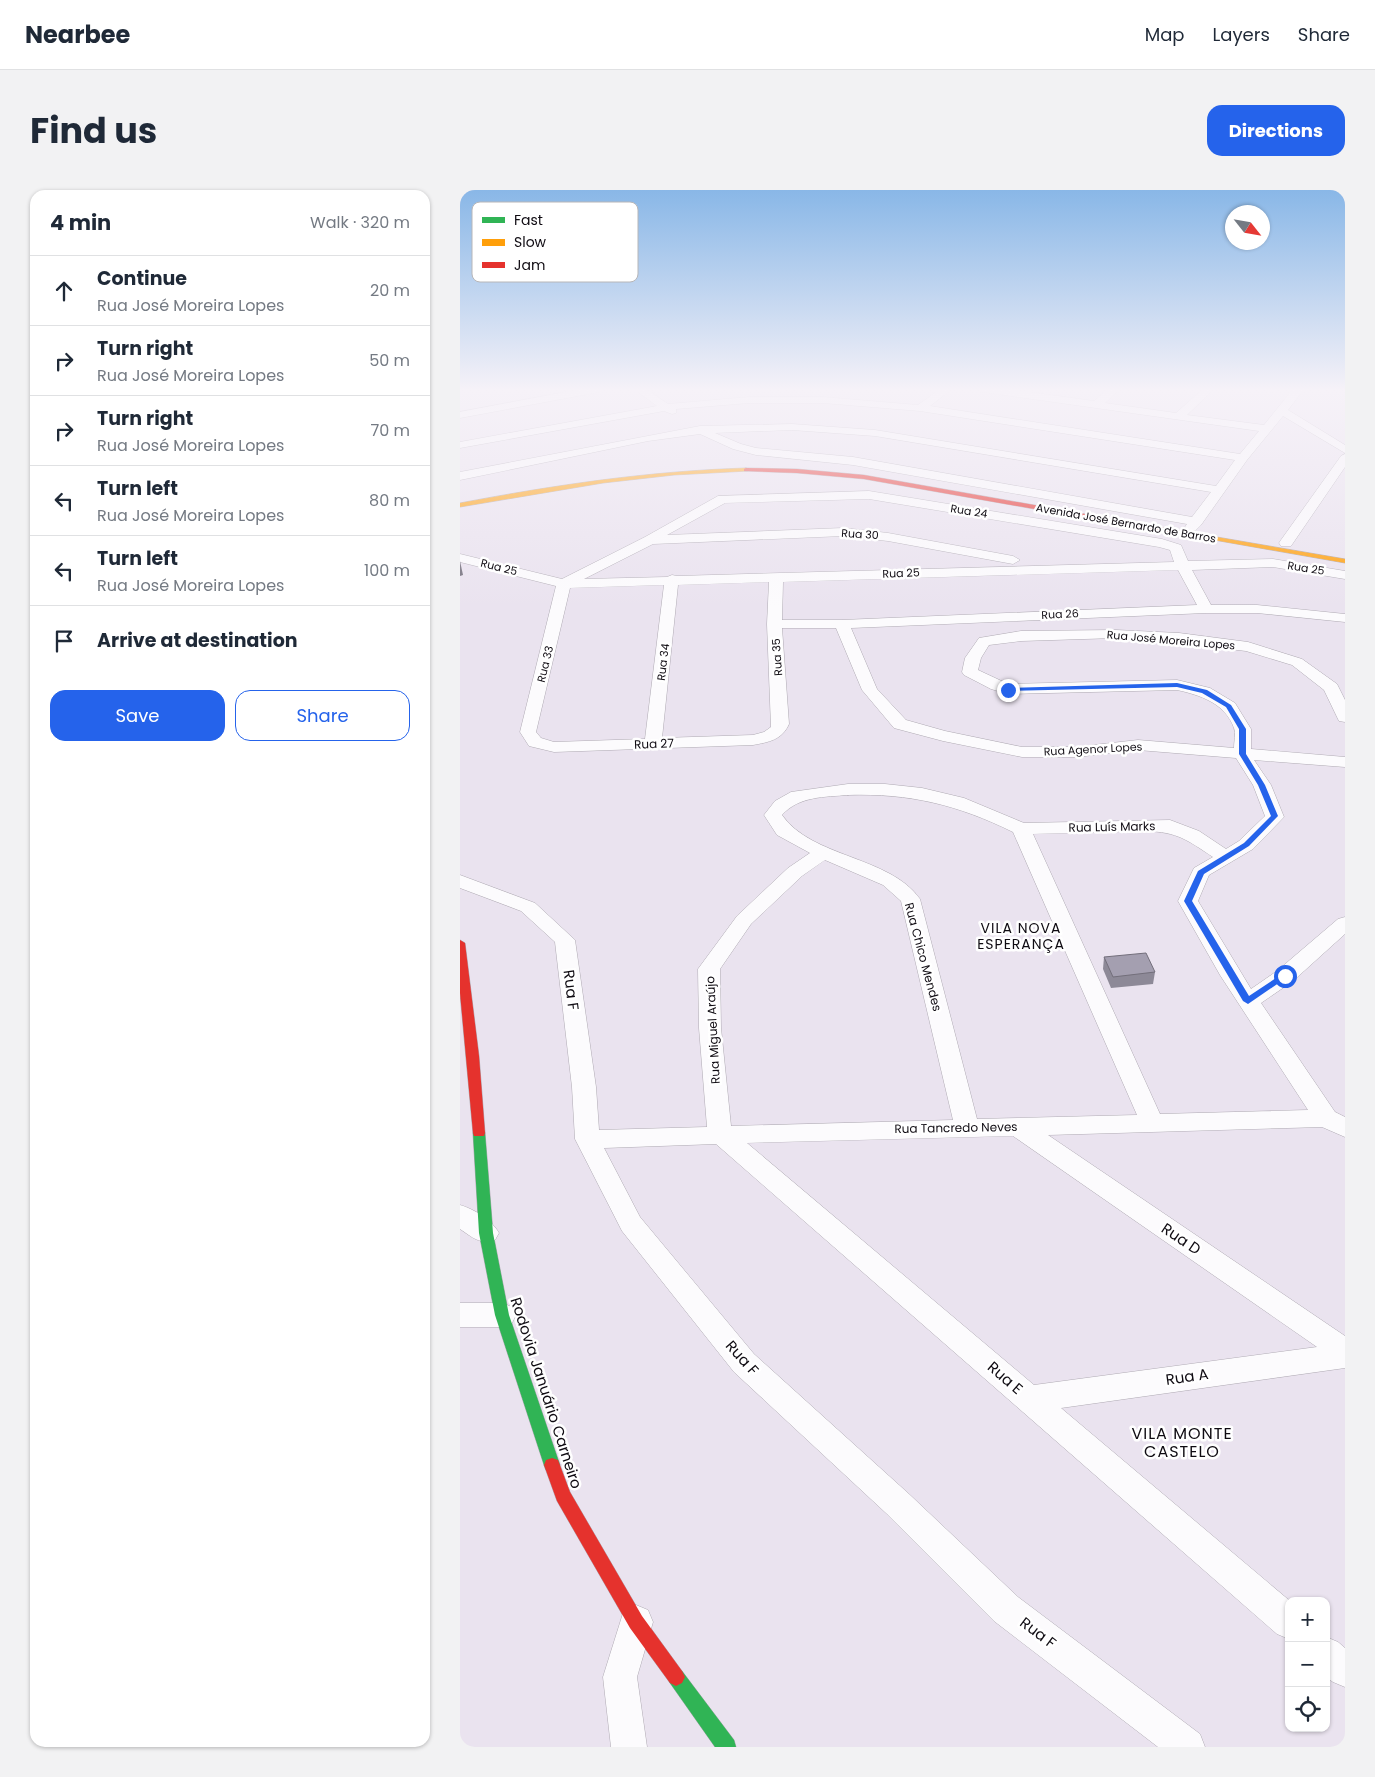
<!DOCTYPE html>
<html lang="en">
<head>
<meta charset="utf-8">
<style>
  body { margin:0; font-family:Poppins,sans-serif; background:#f2f2f3; color:#1f2937 }
  .controls { position:absolute; right:15px; bottom:15px; display:grid; overflow:hidden; border-radius:10px; box-shadow:0 1px 4px #0004 }
  .controls button { width:45px; height:45px; display:grid; place-items:center; padding:0; border:0; border-bottom:1px solid #e0e1e3; background:#fff; color:#1f2937; font:25px sans-serif }
  .compass { position:absolute; left:765px; top:15px; width:45px; height:45px; border-radius:50%; background:#fff; box-shadow:0 1px 4px #0004; rotate:121deg }
  .stop { position:absolute; width:15px; height:15px; margin:-11px; border:4px solid #2563eb; border-radius:50%; background:#fff }
  .stop.end { background:#2563eb; border-color:#fff; box-shadow:0 1px 5px #0008 }
  .list { margin:0; padding:0; list-style:none }
  h2 { display:flex; justify-content:space-between; align-items:center; height:65px; margin:0; padding:0 20px; font-size:21px }
  h2 small { font-size:16px; font-weight:400; color:#747a83 }
  .list li { display:grid; grid-template-columns:32px 1fr auto; gap:15px; align-items:center; box-sizing:border-box; height:70px; padding:0 20px; border-top:1px solid #e0e1e3 }
  .list b { display:block; font-size:19px; white-space:nowrap }
  .list p { margin:0; font-size:16px; white-space:nowrap; color:#747a83 }
  .list em { font-size:16px; font-style:normal; color:#747a83 }
  .actions { display:flex; gap:10px; padding:15px 20px }
  .actions a { flex:1; padding:11px 0; border:1px solid #2563eb; border-radius:15px; text-align:center; font-size:18px; color:#2563eb }
  .actions .main { background:#2563eb; color:#fff }
  .icon { flex:none; width:28px; height:28px; fill:none; stroke:currentColor; stroke-width:2; stroke-linecap:round; stroke-linejoin:round }
  .map { position:relative; flex:none; width:885px; height:1557px; overflow:hidden; border-radius:15px }
  header { display:flex; align-items:center; gap:30px; box-sizing:border-box; height:70px; padding:0 25px; background:#fff; border-bottom:1px solid #e0e1e3 }
  header strong { font-size:24px }
  nav { display:flex; gap:28px; margin-inline-start:auto; font-size:18px }
  .intro { display:flex; align-items:center; justify-content:space-between; box-sizing:border-box; height:120px; padding:0 30px }
  h1 { margin:0; font-size:35px }
  .button { padding:12px 22px; border-radius:15px; background:#2563eb; color:#fff; font-size:18px; font-weight:700 }
  main { display:flex; gap:30px; padding:0 30px }
  aside { flex:1; background:#fff; border-radius:15px; box-shadow:0 1px 4px #0004 }
  .map>svg:first-child { display:block }
  .lines { fill:none; stroke-linecap:round; stroke-linejoin:round }
  .street-casing { stroke:#afaab3; stroke-width:1 }
  .fast-casing { stroke:#afaab3; stroke-width:1 }
  .slow-casing { stroke:#afaab3; stroke-width:1 }
  .jam-casing { stroke:#afaab3; stroke-width:1 }
  .street { fill:#fcfbfd; fill-rule:evenodd }
  .fast { fill:#30b455; fill-rule:evenodd }
  .slow { fill:#ff9f0a; fill-rule:evenodd }
  .jam { fill:#e5322d; fill-rule:evenodd }
  .wall { fill:#8d8997 }
  .shaded-wall { fill:#736f7b }
  .building { fill:#a49fb0; stroke:#736f7b }
  .route { fill:#2563eb }
  .labels { text-anchor:middle; stroke-width:5; stroke-linejoin:round; paint-order:stroke }
  .far-street-label { font-size:11px; fill:#0f0b12; stroke:#fff }
  .street-label { font-size:12px; fill:#0f0b12; stroke:#fff }
  .neighbourhood-label { font-size:14px; letter-spacing:1px; fill:#0f0b12; stroke:#fff }
  .near-street-label { font-size:15px; fill:#0f0b12; stroke:#fff }
  .near-neighbourhood-label { font-size:16px; letter-spacing:1px; fill:#0f0b12; stroke:#fff }
  .key { fill:#fff; stroke:#b7b6b8; stroke-width:1 }
  .key-label { font-size:14px; fill:#0f0b12 }
</style>
</head>
<body>
<header>
<strong>Nearbee</strong>
<nav><a>Map</a><a>Layers</a><a>Share</a></nav>
</header>
<div class="intro"><h1>Find us</h1><a class="button">Directions</a></div>
<main>
<aside>
<h2>4 min<small>Walk · 320 m</small></h2>
<ul class="list">
<li><svg class="icon" aria-label="ahead" viewBox="0 0 24 24"><path d="M12 20V5M6 11l6-6 6 6"/></svg><div><b>Continue</b><p>Rua José Moreira Lopes</p></div><em>20 m</em></li>
<li><svg class="icon" aria-label="right" viewBox="0 0 24 24"><path d="M7 20v-9h11M14 6l5 5-5 5"/></svg><div><b>Turn right</b><p>Rua José Moreira Lopes</p></div><em>50 m</em></li>
<li><svg class="icon" aria-label="right" viewBox="0 0 24 24"><path d="M7 20v-9h11M14 6l5 5-5 5"/></svg><div><b>Turn right</b><p>Rua José Moreira Lopes</p></div><em>70 m</em></li>
<li><svg class="icon" aria-label="left" viewBox="0 0 24 24"><path d="M17 20v-9H6M10 6l-5 5 5 5"/></svg><div><b>Turn left</b><p>Rua José Moreira Lopes</p></div><em>80 m</em></li>
<li><svg class="icon" aria-label="left" viewBox="0 0 24 24"><path d="M17 20v-9H6M10 6l-5 5 5 5"/></svg><div><b>Turn left</b><p>Rua José Moreira Lopes</p></div><em>100 m</em></li>
<li><svg class="icon" aria-label="arrive" viewBox="0 0 24 24"><path d="M6 21V4h12l-3 4 3 4H6"/></svg><div><b>Arrive at destination</b></div></li>
</ul>
<div class="actions"><a class="main">Save</a><a>Share</a></div>
</aside>
<div class="map">
<svg width="885" height="1557" viewBox="0 0 885 1557">
  <rect width="100%" height="100%" fill="#eae3ef"/>
  <g class="lines">
    <defs>
      <path id="street" d="M121,199H144L139,202L0,228V222Z
        M174,199H186L208,214L289,207H363L458,215L480,199H492L470,216L780,264L799,241L523,202L518,199H547L634,211L648,199H660L645,213L716,223L743,199H754L727,225L804,235L833,199H844L828,220L885,255V263L823,226L787,270L741,335L736,340L731,341L725,337L727,334L393,275L296,265L273,259L240,244L188,251L0,290V282L240,236L332,234L415,240L756,296L775,270L460,221L363,213H289L216,219V223L212,224L204,221L0,258V252L197,216ZM332,240L415,246L751,302L732,327L393,267L296,258L281,254L255,243Z
        M885,264V277L831,356H821L819,353L821,350L881,266Z
        M409,301L702,349L721,355L728,371L813,369L885,381V389L813,377L732,380L751,415H797L885,424V432L797,423H746L391,438L417,499L446,530L485,541L562,557H616L678,550L774,558C774,552 776,543 774,538C765,513 740,505 717,500L548,504L531,499L504,485L502,482L505,468L519,448L561,441L656,440L719,443L788,452L842,469L877,494L885,510V532L879,531L877,527L864,500L832,475L786,461L719,453L656,448L561,451L529,455L521,468L518,480L548,494L717,490L750,498L775,513L791,539V559L885,567V577L794,570L811,595L824,627L793,659L749,685L738,711L791,799L817,781L878,729L885,727V744L833,791L801,813L875,922L885,927V947L862,937L588,945L885,1146V1178L601,1218L830,1411L829,1449L817,1444L256,954L144,958L180,1027L294,1164L449,1304L558,1407L740,1544L745,1557H698L534,1431L427,1324L274,1182L162,1041L115,949L112,897L95,752L61,721L0,698V685L75,713L115,750L136,897L139,940L247,937L239,838L238,779L277,726L328,678L350,663L317,645L304,625L315,611L331,602L388,594H425L462,598L504,608L564,633L710,630L739,641L766,659L779,651L805,626L793,595L776,568L678,560L616,567H562L483,551L434,538L402,500L376,438H322L329,534C322,550 309,552 293,555L94,562L69,556L60,542L96,396L0,372V364L102,389L185,347L258,306ZM409,309L699,357L710,360L714,372L217,386L212,385L207,387L124,389L193,354L383,346L428,351L553,374L560,370L553,366L428,343L383,338L207,345L265,313ZM718,380L737,415L382,430H322L323,392ZM309,392L307,434L311,537L304,542L293,545L202,548L218,395ZM204,395L185,549L94,552L81,548L76,542L110,398ZM388,605C450,603 498,615 553,642L677,925L517,929L460,709C430,666 352,668 322,625C339,606 365,607 388,605ZM686,641C718,642 727,650 753,667L734,678L718,711L760,785L848,920L700,924L573,644ZM365,670L423,695L441,711L493,930L271,936L261,838L260,779L291,734L342,686ZM553,946L857,1157L574,1195L287,953Z
        M0,1015C14,1019 32,1030 39,1043L35,1050C20,1055 12,1047 0,1039Z
        M0,1113H42L52,1117L56,1125L52,1133L42,1137H0Z
        M176,1415L188,1420L193,1432L177,1487L187,1557H151L143,1487L164,1420Z
        M866,1447L878,1452L885,1458V1497L873,1492L866,1487Z"/>
      <path id="fast" d="M19,938L24,940L25,943L33,1043L49,1125L100,1275L98,1280L92,1282L86,1280L84,1275L35,1125L19,1043L13,943L14,940Z
        M216,1478L222,1481L274,1550L276,1557H255L210,1493L207,1487L210,1481Z"/>
      <path id="slow" d="M286,278L288,279V281L214,285L143,293L0,317V313C95,295 189,281 286,278Z
        M716,340L885,369V373L714,343L713,342Z"/>
      <path id="jam" d="M286,278L337,279L404,285L716,340L719,342L716,344L404,289L337,283L284,281V279Z
        M0,750L5,753L19,866L25,943L24,946H14L13,943L0,803Z
        M92,1268L98,1270L110,1302L182,1426L222,1481L225,1487L222,1493L216,1496L210,1493L170,1438L97,1311L84,1275L86,1270Z"/>
    </defs>
    <!-- street casing -->
    <use href="#street" class="street-casing"/>
    <!-- fast casing -->
    <use href="#fast" class="fast-casing"/>
    <!-- slow casing -->
    <use href="#slow" class="slow-casing"/>
    <!-- jam casing -->
    <use href="#jam" class="jam-casing"/>
    <!-- street -->
    <use href="#street" class="street"/>
    <!-- fast -->
    <use href="#fast" class="fast"/>
    <!-- slow -->
    <use href="#slow" class="slow"/>
    <!-- jam -->
    <use href="#jam" class="jam"/>
  </g>
  <!-- wall -->
  <path class="wall" d="M644,767L695,782L693,794L651,798L643,779Z"/>
  <!-- shaded-wall -->
  <path class="shaded-wall" d="M0,371L3,385L0,386Z"/>
  <!-- building -->
  <path class="building" d="M686,763L695,782L653,787L644,767Z"/>
  <!-- sky -->
  <linearGradient id="sky" x2="0" y2="1"><stop stop-color="#89b7e7"/><stop offset="0.48" stop-color="#f6f2f8"/><stop offset="1" stop-color="#f6f2f8" stop-opacity="0"/></linearGradient>
  <rect width="885" height="417" fill="url(#sky)"/>
  <!-- route -->
  <path class="route" d="M717,493L747,500L771,515L786,539V564L805,595L818,626L789,656L744,684L732,711L789,806L822,784L829,786L788,814L783,811L724,711L738,681L784,653L811,626L798,595L779,564V539L766,517L742,503L717,497L548,501L545,500L548,498Z"/>
  <g class="labels">
    <!-- far-street labels -->
    <g class="far-street-label">
      <text transform="translate(509 321) rotate(9)" y="4">Rua 24</text>
      <text transform="translate(666 333) rotate(10)" y="4">Avenida José Bernardo de Barros</text>
      <text transform="translate(400 344) rotate(4)" y="4">Rua 30</text>
      <text transform="translate(39 377) rotate(14)" y="4">Rua 25</text>
      <text transform="translate(846 378) rotate(9)" y="4">Rua 25</text>
      <text transform="translate(441 383) rotate(-2)" y="4">Rua 25</text>
      <text transform="translate(600 424) rotate(-3)" y="4">Rua 26</text>
      <text transform="translate(711 450) rotate(5)" y="4">Rua José Moreira Lopes</text>
      <text transform="translate(317 467) rotate(-94)" y="4">Rua 35</text>
      <text transform="translate(203 472) rotate(-83)" y="4">Rua 34</text>
      <text transform="translate(85 474) rotate(-76)" y="4">Rua 33</text>
      <text transform="translate(633 559) rotate(-3)" y="4">Rua Agenor Lopes</text>
    </g>
    <!-- street labels -->
    <g class="street-label">
      <text transform="translate(194 554) rotate(-2)" y="4">Rua 27</text>
      <text transform="translate(652 637) rotate(-1)" y="4">Rua Luís Marks</text>
      <text transform="translate(463 767) rotate(75)" y="4">Rua Chico Mendes</text>
      <text transform="translate(253 840) rotate(-93)" y="4">Rua Miguel Araújo</text>
      <text transform="translate(496 938) rotate(-1)" y="4">Rua Tancredo Neves</text>
    </g>
    <!-- neighbourhood labels -->
    <g class="neighbourhood-label">
      <text x="561" y="743">VILA NOVA<tspan x="561" dy="16">ESPERANÇA</tspan></text>
    </g>
    <!-- near-street labels -->
    <g class="near-street-label">
      <text transform="translate(111 800) rotate(83)" y="5">Rua F</text>
      <text transform="translate(721 1049) rotate(34)" y="5">Rua D</text>
      <text transform="translate(282 1168) rotate(48)" y="5">Rua F</text>
      <text transform="translate(727 1187) rotate(-8)" y="5">Rua A</text>
      <text transform="translate(545 1188) rotate(41)" y="5">Rua E</text>
      <text transform="translate(86 1203) rotate(72)" y="5">Rodovia Januário Carneiro</text>
      <text transform="translate(578 1443) rotate(37)" y="5">Rua F</text>
    </g>
    <!-- near-neighbourhood labels -->
    <g class="near-neighbourhood-label">
      <text x="722" y="1249">VILA MONTE<tspan x="722" dy="18">CASTELO</tspan></text>
    </g>
  </g>
  <!-- legend -->
  <rect x="12" y="12" width="166" height="80" rx="8" class="key"/>
  <rect x="22" y="27" width="23" height="6" fill="#30b455"/>
  <rect x="22" y="49" width="23" height="7" fill="#ff9f0a"/>
  <rect x="22" y="72" width="23" height="6" fill="#e5322d"/>
  <g class="key-label">
    <text x="54" y="35">Fast</text>
    <text x="54" y="57">Slow</text>
    <text x="54" y="80">Jam</text>
  </g>
</svg>
<div class="controls">
<button>+</button>
<button>−</button>
<button><svg class="icon" aria-label="locate" viewBox="0 0 24 24"><circle cx="12" cy="12" r="6"/><path d="M12 2v4M12 18v4M2 12h4M18 12h4"/></svg></button>
</div>
<svg class="compass" viewBox="-18 -18 36 36"><path d="M0-13l5 13h-10z" fill="#e53935"/><path d="M0 13l5-13h-10z" fill="#747a83"/></svg>
<div class="stop" style="left:825px;top:786px"></div>
<div class="stop end" style="left:548px;top:500px"></div>
</div>
</main>
</body>
</html>
